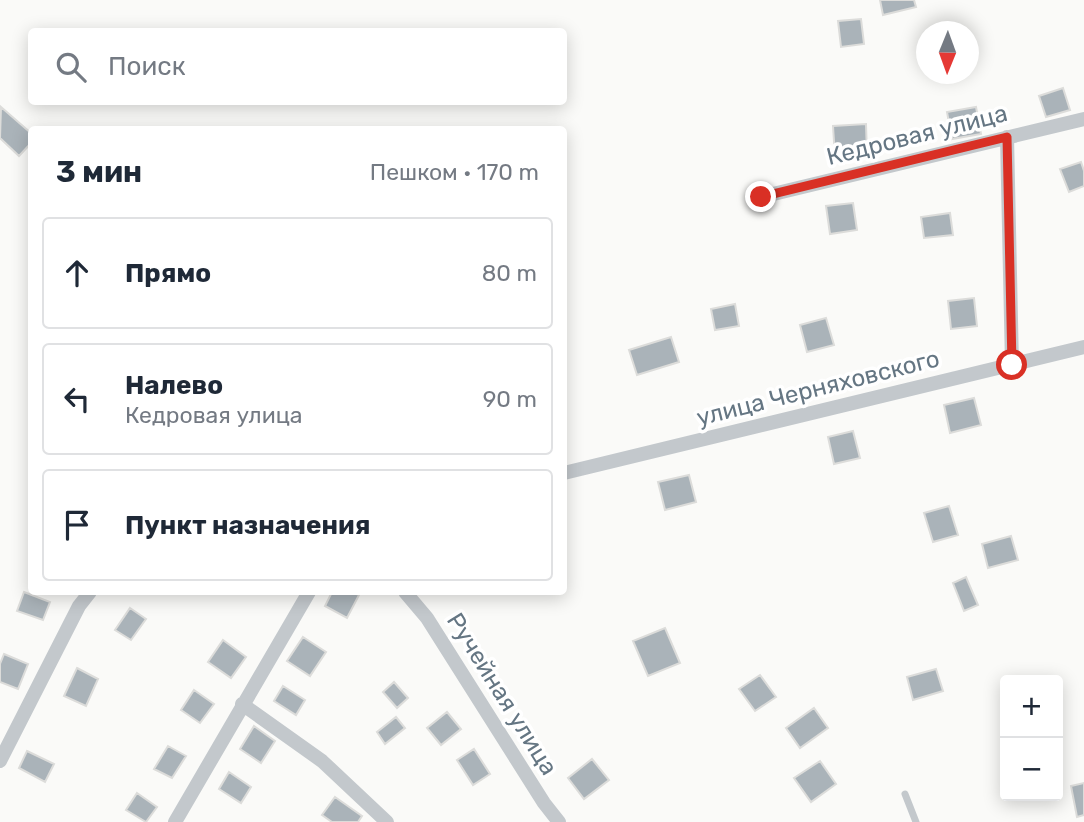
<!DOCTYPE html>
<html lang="ru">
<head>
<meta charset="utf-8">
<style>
  body { margin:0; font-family:Rubik,sans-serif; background:#f6f6f7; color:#1f2937 }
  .controls { position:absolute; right:21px; bottom:21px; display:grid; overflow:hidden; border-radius:7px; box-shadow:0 4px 18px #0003 }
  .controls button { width:63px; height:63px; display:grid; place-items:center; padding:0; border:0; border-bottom:2px solid #e0e1e3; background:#fff; color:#1f2937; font:35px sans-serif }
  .compass { position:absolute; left:916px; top:21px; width:63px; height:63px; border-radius:50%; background:#fff; box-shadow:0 4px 18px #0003; rotate:181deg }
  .stop { position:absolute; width:21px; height:21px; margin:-16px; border:5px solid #d93025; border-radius:50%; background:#fff }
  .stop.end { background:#d93025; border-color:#fff; box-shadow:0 2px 7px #0008 }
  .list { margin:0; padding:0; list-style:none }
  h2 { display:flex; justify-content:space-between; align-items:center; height:91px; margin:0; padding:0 28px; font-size:30px }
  h2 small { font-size:23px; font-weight:400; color:#747a83 }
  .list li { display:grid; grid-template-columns:46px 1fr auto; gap:21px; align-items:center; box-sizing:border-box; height:112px; margin:0 14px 14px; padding:0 14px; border:2px solid #e0e1e3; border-radius:7px }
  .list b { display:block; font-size:26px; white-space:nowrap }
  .list p { margin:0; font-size:23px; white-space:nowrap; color:#747a83 }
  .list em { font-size:23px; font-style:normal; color:#747a83 }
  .icon { flex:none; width:38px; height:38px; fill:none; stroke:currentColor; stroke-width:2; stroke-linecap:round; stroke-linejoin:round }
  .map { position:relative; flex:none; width:1084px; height:822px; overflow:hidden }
  .search { position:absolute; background:#fff; box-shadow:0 4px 18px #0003; left:28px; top:28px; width:539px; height:77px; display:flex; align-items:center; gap:18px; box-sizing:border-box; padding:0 24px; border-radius:7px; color:#747a83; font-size:26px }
  .panel { position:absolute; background:#fff; box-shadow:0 4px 18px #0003; left:28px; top:126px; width:539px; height:469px; border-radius:7px }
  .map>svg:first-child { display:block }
  .building { fill:#aab3b9; stroke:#dcdcda; stroke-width:2 }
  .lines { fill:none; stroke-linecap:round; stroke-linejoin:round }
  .service { stroke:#c3c8cc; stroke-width:7 }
  .minor { stroke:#c3c8cc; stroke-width:14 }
  .route { stroke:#d93025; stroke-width:9 }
  .labels { text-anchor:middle; stroke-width:7; stroke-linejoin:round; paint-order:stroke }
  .street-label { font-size:24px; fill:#657683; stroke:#fff }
</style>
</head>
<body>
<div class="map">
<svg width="1084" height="822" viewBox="0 0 1084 822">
  <rect width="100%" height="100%" fill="#fafaf8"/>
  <!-- building -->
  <path class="building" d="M880,0H914L916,7L883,15Z
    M861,19L864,44L841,47L838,21Z
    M1063,88L1070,110L1046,117L1039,96Z
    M1,107L32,134V142L19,156L0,138Z
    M976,107L981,134L952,139L947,112Z
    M866,124L867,155L835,157L833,126Z
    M1081,162L1084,171V186L1069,192L1060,169Z
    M853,203L857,230L830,234L826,206Z
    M950,213L953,235L924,238L921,217Z
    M974,298L977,326L951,329L948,301Z
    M735,304L739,326L715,330L711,309Z
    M826,318L834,345L807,352L800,325Z
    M671,337L679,362L637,375L629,350Z
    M974,398L981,425L950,433L944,405Z
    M853,431L860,458L834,464L828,437Z
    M689,475L696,502L665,510L658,482Z
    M949,506L958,535L933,542L924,513Z
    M1011,536L1018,560L988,568L982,544Z
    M966,577L978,605L964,611L953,583Z
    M24,592L50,602L43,620L17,611Z
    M332,592H352L359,595L347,618L325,606Z
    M130,608L146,619L131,640L115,630Z
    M665,628L680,663L648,676L633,641Z
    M303,637L326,652L310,676L287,661Z
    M223,640L246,657L231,678L208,662Z
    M4,654L28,664L18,689L0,682V664Z
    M77,668L98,679L86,706L64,696Z
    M936,669L943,691L913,700L907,677Z
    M760,675L776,697L755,711L739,689Z
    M394,682L408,698L397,708L383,692Z
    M283,686L305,700L296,715L274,701Z
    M194,690L214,704L200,723L181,710Z
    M814,708L828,728L800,748L786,728Z
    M447,712L461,729L441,745L427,728Z
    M396,717L405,728L385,744L377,732Z
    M254,726L275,741L261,763L240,749Z
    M168,746L186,756L172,778L154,769Z
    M474,749L490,774L473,785L457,760Z
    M27,751L54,764L45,782L19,768Z
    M592,759L609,780L584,799L568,778Z
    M820,761L836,784L811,802L794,778Z
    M229,772L251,787L241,803L219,789Z
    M1084,783V815L1077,817L1071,786Z
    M137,793L157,807L146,822L126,810Z
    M335,797L362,816L358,822H332L322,815Z"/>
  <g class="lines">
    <!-- service -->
    <path class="service" d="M905,794L916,822"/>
    <!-- minor -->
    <path class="minor" d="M1007,137L1012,365
      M761,197L1084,119
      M564,473L1084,347
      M405,592L427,618L544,803L559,822
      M242,704L322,761L387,822
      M0,761L79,606L90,592
      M175,822L309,592"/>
  </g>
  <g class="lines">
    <!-- route -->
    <path class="route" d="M761,197L1007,137L1012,365"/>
  </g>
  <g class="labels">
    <!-- street labels -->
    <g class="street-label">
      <text transform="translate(917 135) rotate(-14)" y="8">Кедровая улица</text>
      <text transform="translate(818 388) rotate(-14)" y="8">улица Черняховского</text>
      <text transform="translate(502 694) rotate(58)" y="8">Ручейная улица</text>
    </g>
  </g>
</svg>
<div class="controls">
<button>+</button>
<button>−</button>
</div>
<svg class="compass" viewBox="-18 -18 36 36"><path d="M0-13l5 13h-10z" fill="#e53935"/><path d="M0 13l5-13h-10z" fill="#747a83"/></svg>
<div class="stop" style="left:1012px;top:365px"></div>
<div class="stop end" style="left:761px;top:197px"></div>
<div class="search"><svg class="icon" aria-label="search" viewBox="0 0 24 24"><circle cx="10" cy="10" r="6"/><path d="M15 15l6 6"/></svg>Поиск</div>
<section class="panel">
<h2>3 мин<small>Пешком · 170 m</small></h2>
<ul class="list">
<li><svg class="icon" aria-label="ahead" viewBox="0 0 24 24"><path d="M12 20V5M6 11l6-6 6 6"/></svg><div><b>Прямо</b></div><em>80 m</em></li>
<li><svg class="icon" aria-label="left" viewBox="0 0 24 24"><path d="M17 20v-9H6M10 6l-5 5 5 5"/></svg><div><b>Налево</b><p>Кедровая улица</p></div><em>90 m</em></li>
<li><svg class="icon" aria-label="arrive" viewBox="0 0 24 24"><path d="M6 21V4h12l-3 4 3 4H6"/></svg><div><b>Пункт назначения</b></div></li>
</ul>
</section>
</div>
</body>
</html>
